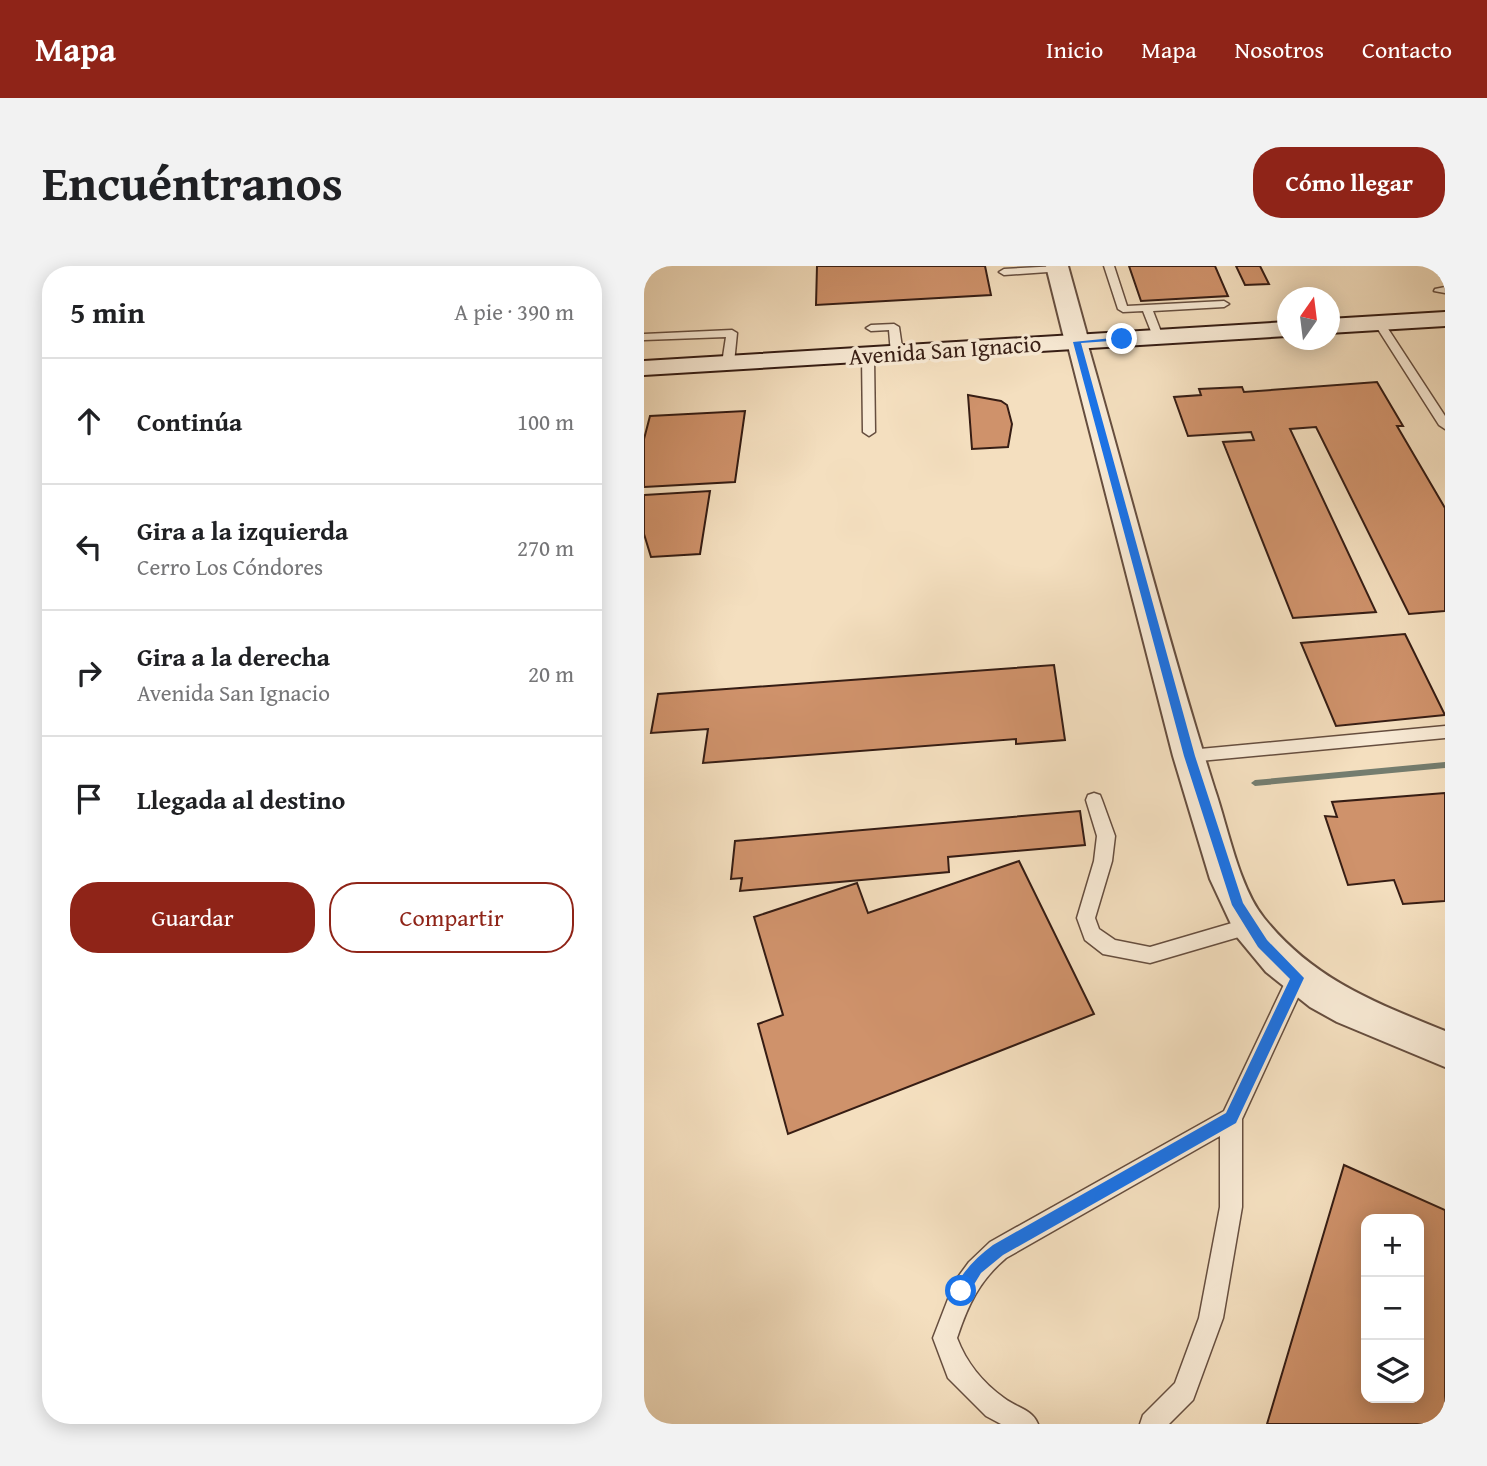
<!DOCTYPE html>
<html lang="es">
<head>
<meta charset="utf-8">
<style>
  body { margin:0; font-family:"Gentium Book Plus",serif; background:#f2f2f2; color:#202124 }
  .controls { position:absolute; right:21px; bottom:21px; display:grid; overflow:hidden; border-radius:14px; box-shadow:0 4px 18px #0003 }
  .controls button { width:63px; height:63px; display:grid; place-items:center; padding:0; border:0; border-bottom:2px solid #e0e0e0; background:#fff; color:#202124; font:35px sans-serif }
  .compass { position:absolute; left:633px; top:21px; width:63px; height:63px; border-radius:50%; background:#fff; box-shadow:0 4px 18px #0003; rotate:14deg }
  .stop { position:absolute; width:21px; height:21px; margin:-16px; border:5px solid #1a73e8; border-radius:50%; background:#fff }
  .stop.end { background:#1a73e8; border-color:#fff; box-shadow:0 2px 7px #0008 }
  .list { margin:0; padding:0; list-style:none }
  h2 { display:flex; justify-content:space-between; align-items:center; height:91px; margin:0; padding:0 28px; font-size:30px }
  h2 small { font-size:23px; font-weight:400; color:#757577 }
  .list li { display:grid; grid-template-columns:46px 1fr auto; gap:21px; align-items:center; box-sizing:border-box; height:126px; padding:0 28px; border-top:2px solid #e0e0e0 }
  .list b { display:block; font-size:26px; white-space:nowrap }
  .list p { margin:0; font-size:23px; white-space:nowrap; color:#757577 }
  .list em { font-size:23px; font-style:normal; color:#757577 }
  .actions { display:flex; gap:14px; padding:21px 28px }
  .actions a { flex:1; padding:16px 0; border:2px solid #8f2418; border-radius:28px; text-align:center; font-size:24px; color:#8f2418 }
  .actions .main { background:#8f2418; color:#fff }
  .icon { flex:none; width:38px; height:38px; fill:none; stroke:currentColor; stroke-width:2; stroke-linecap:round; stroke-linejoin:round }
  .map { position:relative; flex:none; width:801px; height:1158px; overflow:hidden; border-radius:28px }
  header { display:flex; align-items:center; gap:42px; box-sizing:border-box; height:98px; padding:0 35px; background:#8f2418; color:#fff }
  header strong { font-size:33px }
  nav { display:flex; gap:38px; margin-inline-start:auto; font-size:24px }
  .intro { display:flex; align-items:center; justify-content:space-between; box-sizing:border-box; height:168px; padding:0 42px }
  h1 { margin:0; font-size:49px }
  .button { padding:18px 32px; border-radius:28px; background:#8f2418; color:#fff; font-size:24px; font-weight:700 }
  main { display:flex; gap:42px; padding:0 42px }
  aside { flex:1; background:#fff; border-radius:28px; box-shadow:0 4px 18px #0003 }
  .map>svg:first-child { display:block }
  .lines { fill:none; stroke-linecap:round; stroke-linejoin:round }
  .stream { fill:#747d6f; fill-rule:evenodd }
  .building { fill:#cf926b; stroke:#361d14; stroke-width:2; fill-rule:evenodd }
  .service-casing { stroke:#664e3f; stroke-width:3 }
  .minor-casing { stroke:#664e3f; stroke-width:4 }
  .tertiary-casing { stroke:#664e3f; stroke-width:4 }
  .secondary-casing { stroke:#361d14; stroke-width:4 }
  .service { fill:#f8ead5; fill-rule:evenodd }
  .minor { fill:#f8ead5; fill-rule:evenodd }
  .tertiary { fill:#f8ead5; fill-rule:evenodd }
  .secondary { fill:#f8ead5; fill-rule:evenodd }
  .route { fill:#1a73e8 }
  .labels { text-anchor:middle; stroke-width:7; stroke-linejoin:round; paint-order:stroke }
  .far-street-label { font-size:23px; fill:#361d14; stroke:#f8ead5 }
</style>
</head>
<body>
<header>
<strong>Mapa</strong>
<nav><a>Inicio</a><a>Mapa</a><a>Nosotros</a><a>Contacto</a></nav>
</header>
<div class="intro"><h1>Encuéntranos</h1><a class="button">Cómo llegar</a></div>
<main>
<aside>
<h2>5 min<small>A pie · 390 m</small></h2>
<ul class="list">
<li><svg class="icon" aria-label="ahead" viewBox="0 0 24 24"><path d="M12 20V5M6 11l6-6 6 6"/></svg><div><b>Continúa</b></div><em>100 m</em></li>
<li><svg class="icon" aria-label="left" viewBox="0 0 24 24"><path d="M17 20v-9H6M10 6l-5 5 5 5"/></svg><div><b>Gira a la izquierda</b><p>Cerro Los Cóndores</p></div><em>270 m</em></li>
<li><svg class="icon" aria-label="right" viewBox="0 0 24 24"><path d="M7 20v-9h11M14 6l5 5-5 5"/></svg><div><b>Gira a la derecha</b><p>Avenida San Ignacio</p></div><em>20 m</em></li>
<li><svg class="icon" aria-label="arrive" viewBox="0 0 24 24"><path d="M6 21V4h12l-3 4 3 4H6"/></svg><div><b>Llegada al destino</b></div></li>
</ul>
<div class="actions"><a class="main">Guardar</a><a>Compartir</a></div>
</aside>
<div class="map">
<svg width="801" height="1158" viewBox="0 0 801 1158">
  <rect width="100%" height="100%" fill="#f4dfbf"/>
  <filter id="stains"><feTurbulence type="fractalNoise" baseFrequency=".00286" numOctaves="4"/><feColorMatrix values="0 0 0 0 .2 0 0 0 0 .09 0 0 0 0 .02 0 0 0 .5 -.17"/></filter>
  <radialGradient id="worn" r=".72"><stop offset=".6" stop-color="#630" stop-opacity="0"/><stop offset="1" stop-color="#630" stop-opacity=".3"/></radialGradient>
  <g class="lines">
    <!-- stream -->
    <path class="stream" d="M801,496V502L611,520L607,517L611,514Z"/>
  </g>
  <!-- building -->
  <path class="building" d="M173,0H341L347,29L172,39Z
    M485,0H571L584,30L497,35Z
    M592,0H616L625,18L601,19Z
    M733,116L759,160H753L801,242V345L765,348L672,161L646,163L732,346L649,352L579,176L610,174L607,166L544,170L530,131L557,129L555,123L598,121L600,126Z
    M324,129L357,135L363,139L368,158L364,181L328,183Z
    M101,145L91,216L0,221V173L6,150Z
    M66,225L56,288L7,291L0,268V229Z
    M761,368L801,449L692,460L657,377Z
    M410,399L421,474L372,478V473L59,497L64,463L7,467L14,428Z
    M801,527V635L759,638L750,614L704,619L681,550L693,551L688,536Z
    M436,545L441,579L304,591L305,606L96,625L98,612L87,613L91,575Z
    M375,595L450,748L144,868L114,758L139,749L110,651L213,617L224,647Z
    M700,899L801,944V1158H623ZM722,953H775V1132H722Z"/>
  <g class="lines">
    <defs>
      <path id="service" d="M414,0L419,3L418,5L360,9L355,6L360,3Z
        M460,0H470L483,40L580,35L585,38L580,41L509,45L519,71L510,73L499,45L479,46L474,43Z
        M790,0H800L801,12L797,11Z
        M801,21V27L790,25L791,23Z
        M731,55H739L801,150V163L795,159L730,57Z
        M250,58L255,61L259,88L253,91L247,88L245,64L227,65L222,62L227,59Z
        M88,64L93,67L90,97L84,100L78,97L82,71L0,74V68Z
        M224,87L230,90L231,166L225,170L219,166L218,90Z
        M801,460V472L545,496L537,490L545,484Z
        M450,527L456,529L458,534L471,570L468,595L451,652L455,663L471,674L506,681L605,652L612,654L614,660L612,666L506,697L459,688L441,674L433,652L450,595L453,570L442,534L444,529Z
        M653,703L660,706L663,712L598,853V941L579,1052L549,1134L525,1158H496L499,1149L531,1117L555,1052L576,941V870L362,992C335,1015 324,1039 313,1072C322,1096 339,1117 360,1132C373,1142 388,1143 394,1158H357L342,1150L304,1112L289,1072L311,1015L325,996L346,976L580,845L646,706Z"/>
      <path id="minor" d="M433,70L440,72L443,76C486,225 524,376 571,524C584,562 595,621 620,652C670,714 730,736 801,765V801L693,756L666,741L622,706L593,671L566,613L529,490L423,76L426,72Z"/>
      <path id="tertiary" d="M402,0H424L445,76L442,81L433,83L424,81L421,76Z"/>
      <path id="secondary" d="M801,46V60L685,67V53Z
        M643,56V70L0,109V95Z"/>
    </defs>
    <!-- service casing -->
    <use href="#service" class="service-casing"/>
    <!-- minor casing -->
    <use href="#minor" class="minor-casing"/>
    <!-- tertiary casing -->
    <use href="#tertiary" class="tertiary-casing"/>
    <!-- secondary casing -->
    <use href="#secondary" class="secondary-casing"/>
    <!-- service -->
    <use href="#service" class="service"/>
    <!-- minor -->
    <use href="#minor" class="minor"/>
    <!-- tertiary -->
    <use href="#tertiary" class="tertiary"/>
    <!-- secondary -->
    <use href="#secondary" class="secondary"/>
  </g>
  <!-- route -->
  <path class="route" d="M478,71L481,74L437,77L551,490L599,637L623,674L660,712L592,857L359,989L337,1007L323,1030L317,1032L312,1030L310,1025C318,1005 332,992 349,979L582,847L646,713L614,681L588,639L540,490L429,76Z"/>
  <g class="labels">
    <!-- far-street labels -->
    <g class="far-street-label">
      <text transform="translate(301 84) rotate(-4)" y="8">Avenida San Ignacio</text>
    </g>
  </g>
  <rect width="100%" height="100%" filter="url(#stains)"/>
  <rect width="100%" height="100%" fill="url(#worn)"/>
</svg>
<div class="controls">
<button>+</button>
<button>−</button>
<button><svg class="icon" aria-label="layers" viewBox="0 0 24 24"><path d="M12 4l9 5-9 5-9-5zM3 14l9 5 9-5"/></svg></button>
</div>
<svg class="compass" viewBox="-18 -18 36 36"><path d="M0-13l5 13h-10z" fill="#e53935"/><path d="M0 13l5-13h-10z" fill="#757577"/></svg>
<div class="stop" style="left:317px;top:1025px"></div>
<div class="stop end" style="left:478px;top:73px"></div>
</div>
</main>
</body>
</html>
